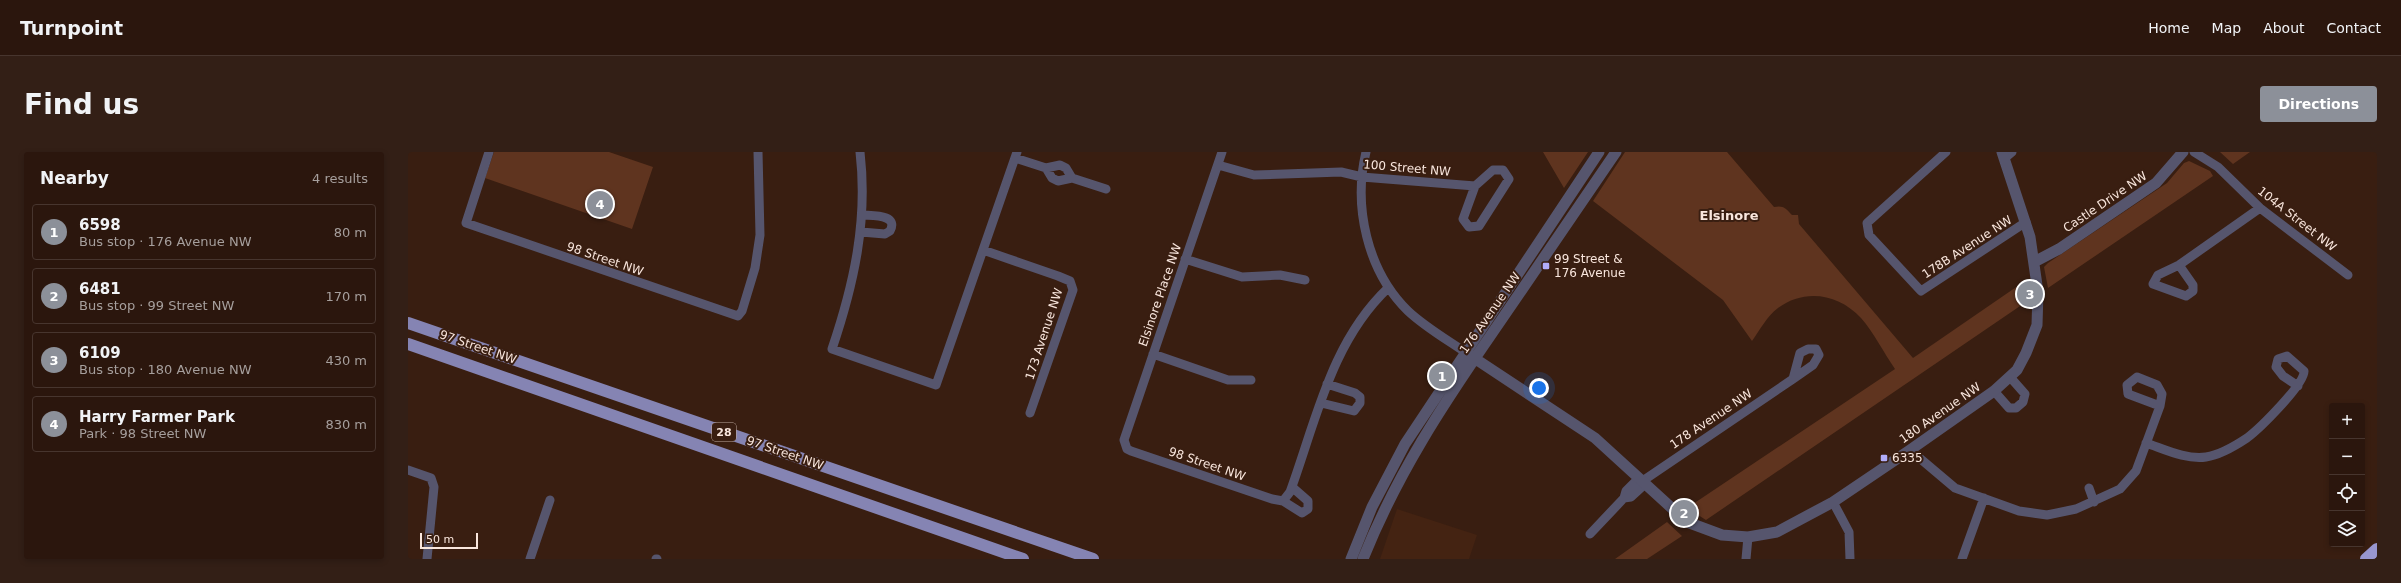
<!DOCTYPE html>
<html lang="en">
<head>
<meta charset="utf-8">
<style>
  body { margin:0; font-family:"DejaVu Sans",sans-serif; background:#331f16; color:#f1f3f6 }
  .controls { position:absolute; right:12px; bottom:12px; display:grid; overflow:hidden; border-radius:4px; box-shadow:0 2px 6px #0003 }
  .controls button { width:36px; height:36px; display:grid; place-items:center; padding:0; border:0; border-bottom:1px solid #47352e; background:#2b160d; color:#f1f3f6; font:20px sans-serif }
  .scale { position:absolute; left:12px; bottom:10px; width:58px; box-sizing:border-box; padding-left:4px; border:2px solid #f9e6dd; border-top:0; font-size:11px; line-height:14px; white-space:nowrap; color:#f9e6dd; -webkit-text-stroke:3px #391e11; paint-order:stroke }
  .you { position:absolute; left:1131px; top:236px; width:14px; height:14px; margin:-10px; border:3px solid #fff; border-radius:50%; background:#1a73e8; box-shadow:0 0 0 6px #1a73e833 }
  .badge { display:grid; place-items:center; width:26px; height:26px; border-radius:50%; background:#8c9099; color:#fff; font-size:13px; font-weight:700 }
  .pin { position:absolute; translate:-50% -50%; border:2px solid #fff; box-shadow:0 1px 4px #0006 }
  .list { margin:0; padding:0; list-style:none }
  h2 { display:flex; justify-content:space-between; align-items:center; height:52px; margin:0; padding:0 16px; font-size:17px }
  h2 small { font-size:13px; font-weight:400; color:#a69f9d }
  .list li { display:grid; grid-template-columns:26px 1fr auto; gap:12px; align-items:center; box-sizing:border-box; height:56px; margin:0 8px 8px; padding:0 8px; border:1px solid #47352e; border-radius:4px }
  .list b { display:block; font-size:15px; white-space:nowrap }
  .list p { margin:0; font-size:13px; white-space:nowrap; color:#a69f9d }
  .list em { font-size:13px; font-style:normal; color:#a69f9d }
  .icon { flex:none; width:22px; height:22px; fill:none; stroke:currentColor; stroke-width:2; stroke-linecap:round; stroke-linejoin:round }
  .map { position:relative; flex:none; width:1969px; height:407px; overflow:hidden; border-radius:4px }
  header { display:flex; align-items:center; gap:24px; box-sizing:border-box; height:56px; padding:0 20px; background:#2b160d; border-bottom:1px solid #47352e }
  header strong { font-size:19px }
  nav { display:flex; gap:22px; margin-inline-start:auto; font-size:14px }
  .intro { display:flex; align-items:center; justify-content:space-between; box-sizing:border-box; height:96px; padding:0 24px }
  h1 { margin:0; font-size:28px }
  .button { padding:10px 18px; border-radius:4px; background:#8c9099; color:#fff; font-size:14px; font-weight:700 }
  main { display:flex; gap:24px; padding:0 24px }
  aside { flex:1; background:#2b160d; border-radius:4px; box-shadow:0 2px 6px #0003 }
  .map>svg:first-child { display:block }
  .built { fill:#442312 }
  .green { fill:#5f341f }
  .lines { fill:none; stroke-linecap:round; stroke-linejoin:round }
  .minor { stroke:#56556d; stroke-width:9 }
  .tertiary { stroke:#56556d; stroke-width:11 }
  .primary { stroke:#8584b3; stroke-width:12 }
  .motorway { stroke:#9896cf; stroke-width:12 }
  .poi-dot { fill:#b1adfa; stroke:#391e11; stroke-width:1.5 }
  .labels { text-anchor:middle; stroke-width:4; stroke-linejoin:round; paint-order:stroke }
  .shield { fill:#391e11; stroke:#bfaaa0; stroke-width:1 }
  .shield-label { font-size:11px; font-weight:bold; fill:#f9e6dd }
  .street-label { font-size:12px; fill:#f9e6dd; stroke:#391e11 }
  .poi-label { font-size:12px; fill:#f9e6dd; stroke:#391e11; text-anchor:start }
  .neighbourhood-label { font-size:13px; font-weight:bold; fill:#f9e6dd; stroke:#391e11 }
</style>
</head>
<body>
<header>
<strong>Turnpoint</strong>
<nav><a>Home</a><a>Map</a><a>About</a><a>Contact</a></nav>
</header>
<div class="intro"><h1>Find us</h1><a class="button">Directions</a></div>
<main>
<aside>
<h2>Nearby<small>4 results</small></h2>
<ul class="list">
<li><span class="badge">1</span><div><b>6598</b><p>Bus stop · 176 Avenue NW</p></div><em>80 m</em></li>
<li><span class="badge">2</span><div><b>6481</b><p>Bus stop · 99 Street NW</p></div><em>170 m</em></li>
<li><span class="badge">3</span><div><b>6109</b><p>Bus stop · 180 Avenue NW</p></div><em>430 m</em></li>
<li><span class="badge">4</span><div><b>Harry Farmer Park</b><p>Park · 98 Street NW</p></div><em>830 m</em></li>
</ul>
</aside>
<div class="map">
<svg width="1969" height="407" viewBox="0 0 1969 407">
  <rect width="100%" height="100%" fill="#391e11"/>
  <!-- built -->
  <path class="built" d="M989,357L1069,383L1061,407H972Z"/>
  <!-- green -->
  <path class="green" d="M86,0H201L245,15L224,77L77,26Z
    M1135,0H1180L1156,36Z
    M1217,0H1319L1366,55C1375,53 1378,56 1384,63H1390L1391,72L1505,206L1617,129L1618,150L1298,368L1279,356L1487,217C1476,201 1466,181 1453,166C1431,142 1397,136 1370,156C1359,164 1352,178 1344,189L1315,148L1185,49Z
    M1812,0H1842L1825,12Z
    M1781,9L1802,19L1805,24L1640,136L1636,115L1640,111L1759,31L1776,11Z
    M1259,370L1274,384L1239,407H1207Z"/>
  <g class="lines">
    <!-- minor -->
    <path class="minor" d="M81,0L58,71L330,164L334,159L347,116L352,83L350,0
      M452,0C460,69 446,132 424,197L528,233L609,0
      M814,0L716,288L719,297L723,299L864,347L875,349
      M958,0C945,54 959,119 1000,159C1017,175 1038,187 1057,200
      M1538,0L1459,71L1461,83L1513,139L1618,70
      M1786,0L1810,15L1852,56L1940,123
      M1598,5L1604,0
      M607,6L638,16L652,13L658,16L664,26L698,37
      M810,13L846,23L933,20L954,25L1067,34
      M638,16L644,26L650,29L664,26
      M1085,18H1095L1101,27L1071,74L1061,75L1055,67L1067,34Z
      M453,80L477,82L482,79C491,62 464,64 454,63
      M575,98L650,124L662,129L665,138L622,261
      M777,107L834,125L872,123L897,128
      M1771,113L1785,133V139L1778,144L1745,132L1750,123L1771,113L1852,56
      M745,202L820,228H843
      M1586,239L1601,256H1608L1615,250L1617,242L1602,225
      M913,251L946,259L952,251V245L947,241L919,232
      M1738,291C1756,297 1778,308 1798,305C1812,303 1827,294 1839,286C1851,277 1897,232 1896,219L1879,204L1870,207L1868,215L1875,224L1890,234
      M1502,298L1547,336L1611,359L1639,363L1668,357L1712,337L1728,319L1752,254L1754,242L1749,233L1729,225L1719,233L1720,242L1752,254
      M0,318L23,326L26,335L19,407
      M1236,328L1385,227L1405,213L1411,203L1408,197H1400L1392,201L1385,227
      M1681,336L1686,350
      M1216,346L1223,345L1235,334L1236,328
      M875,349L882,340C908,269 923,190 980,136
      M875,349L894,361L900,357V349L884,335
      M1425,350L1441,380L1442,407
      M1182,382L1216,346L1218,339L1230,327L1236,328
      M122,407L142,348
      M248,407H249
      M1338,407L1340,385
      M1554,407L1576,346"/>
    <!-- tertiary -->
    <path class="tertiary" d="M1626,110L1651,97L1748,31L1775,0
      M1057,200L1187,286L1279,370L1314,383L1340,385L1369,380L1425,350L1502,298L1586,239L1609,218L1618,201L1629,173L1630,140L1622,85L1594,0
      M943,407L964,355L997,292L1191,0
      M955,407C989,322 1034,254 1085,180C1126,120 1167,60 1208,0"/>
    <!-- primary -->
    <path class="primary" d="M0,171L685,407
      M0,192L615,407"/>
    <!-- motorway -->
    <path class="motorway" d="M1958,407L1969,397"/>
  </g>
  <!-- markers -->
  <g class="poi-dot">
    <rect x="1134" y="110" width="8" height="8" rx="2"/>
    <rect x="1472" y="302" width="8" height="8" rx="2"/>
  </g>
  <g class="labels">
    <!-- shield labels -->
    <rect class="shield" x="304" y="271" width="24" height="18" rx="3"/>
    <g class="shield-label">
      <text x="316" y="284">28</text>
    </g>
    <!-- street labels -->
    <g class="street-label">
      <text transform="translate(999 16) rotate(5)" y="4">100 Street NW</text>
      <text transform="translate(1697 50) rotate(-34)" y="4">Castle Drive NW</text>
      <text transform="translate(1889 67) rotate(38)" y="4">104A Street NW</text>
      <text transform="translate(1559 95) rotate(-33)" y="4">178B Avenue NW</text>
      <text transform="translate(197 107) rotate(19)" y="4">98 Street NW</text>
      <text transform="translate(752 143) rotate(-71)" y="4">Elsinore Place NW</text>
      <text transform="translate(1082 161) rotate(-55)" y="4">176 Avenue NW</text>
      <text transform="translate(636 182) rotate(-72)" y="4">173 Avenue NW</text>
      <text transform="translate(70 195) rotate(19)" y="4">97 Street NW</text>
      <text transform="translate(1532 261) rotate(-35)" y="4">180 Avenue NW</text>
      <text transform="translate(1303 267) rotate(-34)" y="4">178 Avenue NW</text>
      <text transform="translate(377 301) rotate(19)" y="4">97 Street NW</text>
      <text transform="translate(799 312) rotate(19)" y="4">98 Street NW</text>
    </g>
    <!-- poi labels -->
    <g class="poi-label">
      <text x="1146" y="111">99 Street &amp;<tspan x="1146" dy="14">176 Avenue</tspan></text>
      <text x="1484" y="310">6335</text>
    </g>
    <!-- neighbourhood labels -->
    <g class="neighbourhood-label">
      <text x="1321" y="68">Elsinore</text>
    </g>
  </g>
</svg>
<div class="controls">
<button>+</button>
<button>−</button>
<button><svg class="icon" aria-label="locate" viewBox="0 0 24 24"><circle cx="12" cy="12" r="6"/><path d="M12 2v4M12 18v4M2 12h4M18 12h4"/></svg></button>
<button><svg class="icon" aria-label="layers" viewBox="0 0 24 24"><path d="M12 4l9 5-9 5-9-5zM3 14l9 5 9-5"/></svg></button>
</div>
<div class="scale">50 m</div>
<div class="you"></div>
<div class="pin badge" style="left:1034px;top:224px">1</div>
<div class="pin badge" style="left:1276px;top:361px">2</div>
<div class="pin badge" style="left:1622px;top:142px">3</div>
<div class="pin badge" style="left:192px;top:52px">4</div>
</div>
</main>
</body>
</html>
